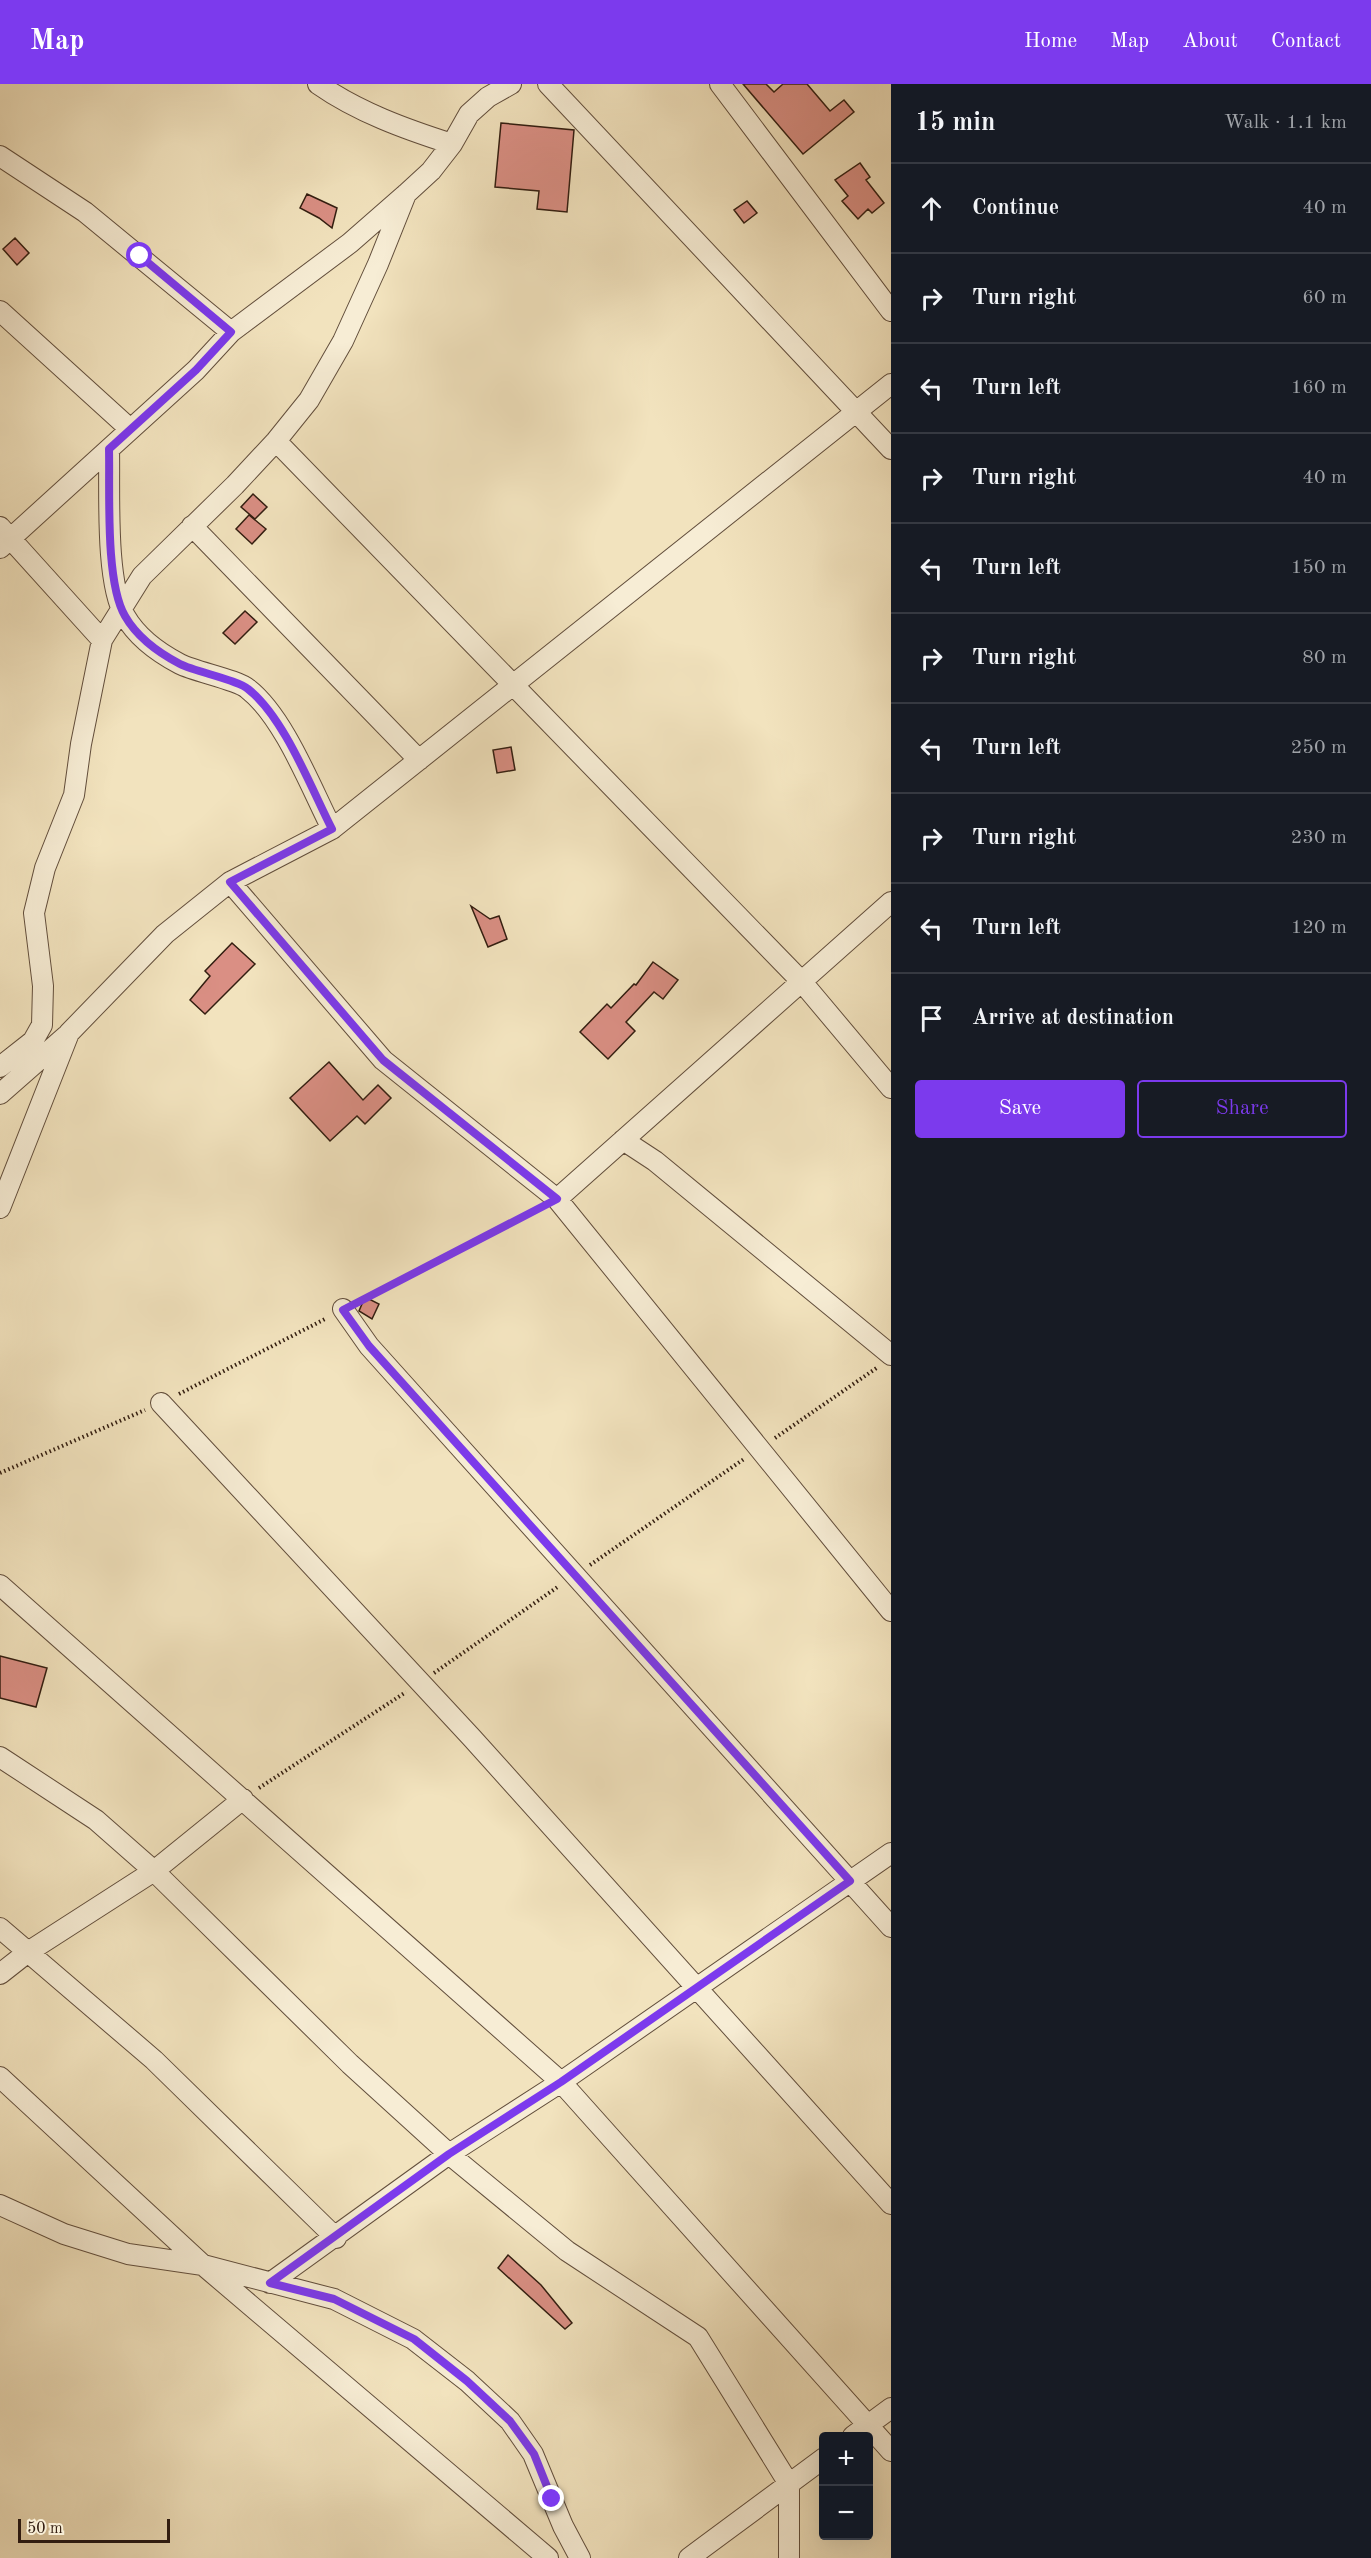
<!DOCTYPE html>
<html lang="en">
<head>
<meta charset="utf-8">
<style>
  body { margin:0; font-family:"Old Standard TT",serif; background:#242831; color:#f1f3f6 }
  .controls { position:absolute; right:18px; bottom:18px; display:grid; overflow:hidden; border-radius:6px; box-shadow:0 6px 24px #0002 }
  .controls button { width:54px; height:54px; display:grid; place-items:center; padding:0; border:0; border-bottom:2px solid #363941; background:#171b24; color:#f1f3f6; font:30px sans-serif }
  .scale { position:absolute; left:18px; bottom:15px; width:152px; box-sizing:border-box; padding-left:6px; border:3px solid #321d10; border-top:0; font-size:16px; line-height:21px; white-space:nowrap; color:#321d10; -webkit-text-stroke:4px #f7edd5; paint-order:stroke }
  .stop { position:absolute; width:18px; height:18px; margin:-14px; border:4px solid #7c3aed; border-radius:50%; background:#fff }
  .stop.end { background:#7c3aed; border-color:#fff; box-shadow:0 2px 6px #0008 }
  .list { margin:0; padding:0; list-style:none }
  h2 { display:flex; justify-content:space-between; align-items:center; height:78px; margin:0; padding:0 24px; font-size:26px }
  h2 small { font-size:20px; font-weight:400; color:#9ea1a6 }
  .list li { display:grid; grid-template-columns:39px 1fr auto; gap:18px; align-items:center; box-sizing:border-box; height:90px; padding:0 24px; border-top:2px solid #363941 }
  .list b { display:block; font-size:22px; white-space:nowrap }
  .list em { font-size:20px; font-style:normal; color:#9ea1a6 }
  .actions { display:flex; gap:12px; padding:18px 24px }
  .actions a { flex:1; padding:14px 0; border:2px solid #7c3aed; border-radius:6px; text-align:center; font-size:21px; color:#7c3aed }
  .actions .main { background:#7c3aed; color:#fff }
  .icon { flex:none; width:33px; height:33px; fill:none; stroke:currentColor; stroke-width:2; stroke-linecap:round; stroke-linejoin:round }
  .map { position:relative; flex:none; width:891px; height:2474px; overflow:hidden }
  header { display:flex; align-items:center; gap:36px; box-sizing:border-box; height:84px; padding:0 30px; background:#7c3aed; color:#fff }
  header strong { font-size:28px }
  nav { display:flex; gap:33px; margin-inline-start:auto; font-size:21px }
  main { display:flex }
  aside { flex:1; background:#171b24 }
  .map>svg:first-child { display:block }
  .building { fill:#da8f84; stroke:#321d10; stroke-width:1.5 }
  .lines { fill:none; stroke-linecap:round; stroke-linejoin:round }
  .minor-casing { stroke:#624e3c; stroke-width:22 }
  .path { stroke:#321d10; stroke-width:4; stroke-dasharray:1.5 3; stroke-linecap:butt }
  .minor { stroke:#f7edd5; stroke-width:20 }
  .route { stroke:#7c3aed; stroke-width:8 }
</style>
</head>
<body>
<header>
<strong>Map</strong>
<nav><a>Home</a><a>Map</a><a>About</a><a>Contact</a></nav>
</header>
<main>
<div class="map">
<svg width="891" height="2474" viewBox="0 0 891 2474">
  <rect width="100%" height="100%" fill="#f2e3be"/>
  <filter id="stains"><feTurbulence type="fractalNoise" baseFrequency=".00333" numOctaves="4"/><feColorMatrix values="0 0 0 0 .2 0 0 0 0 .09 0 0 0 0 .02 0 0 0 .5 -.17"/></filter>
  <radialGradient id="worn" r=".72"><stop offset=".6" stop-color="#630" stop-opacity="0"/><stop offset="1" stop-color="#630" stop-opacity=".3"/></radialGradient>
  <!-- building -->
  <path class="building" d="M743,0H766L774,8L783,0H807L830,27L844,16L854,28L803,70Z
    M501,39L574,46L567,128L537,125L539,107L495,103Z
    M860,79L870,93L866,96L884,119L872,129L868,125L858,135L842,117L848,112L835,96Z
    M307,110L337,124L332,144L319,134L300,124Z
    M747,117L757,129L744,139L734,126Z
    M15,154L29,169L17,181L3,165Z
    M253,410L267,423L255,435L241,423Z
    M249,431L266,445L252,460L236,445Z
    M245,527L257,538L235,560L223,549Z
    M511,663L515,686L497,689L493,666Z
    M471,822L490,835L499,832L507,855L488,863Z
    M232,859L255,880L205,930L190,916L210,892L205,887Z
    M653,878L678,896L663,915L654,908L626,938L635,947L608,975L580,948L607,920L611,924L634,900L636,901Z
    M329,978L363,1016L378,1001L391,1014L365,1040L357,1032L330,1057L290,1014Z
    M365,1213L379,1220L372,1235L359,1227Z
    M0,1572L47,1584L36,1623L0,1614Z
    M508,2171L541,2201L572,2239L565,2245L498,2184Z"/>
  <g class="lines">
    <defs>
      <path id="minor" d="M318,0C358,28 405,45 452,60
        M548,0L891,365
        M720,0L891,227
        M0,72L85,128L231,248
        M0,227L130,345
        M276,357L802,898L891,1004
        M109,365C110,407 105,498 125,532C137,553 159,569 180,580C196,588 238,596 248,605C284,633 311,704 332,745
        M192,442L419,676
        M0,443L102,556
        M0,464L196,286L231,248L350,159L406,110L431,87L452,60L469,30L488,13L511,0
        M230,798L383,976L557,1115L891,1527
        M0,983L33,957L42,941L43,902L34,829L45,784L74,711L81,660L102,556L142,492L235,401L276,357L309,316L343,257L378,180L406,110
        M0,1010L66,952
        M623,1056L655,1077L891,1271
        M557,1115L891,818
        M0,1124L69,949L165,850L230,798L332,745L891,300
        M343,1225L369,1262L891,1843
        M161,1319L472,1654L891,2120
        M0,1501L561,1998L891,2367
        M0,1673L96,1736L154,1787L350,1980L449,2070L567,2167L698,2253L789,2400V2474
        M0,1844L154,1976L336,2154
        M0,1890L28,1868L154,1787L243,1715
        M0,1993L203,2181L548,2474
        M0,2121L64,2150L128,2170L203,2181L334,2215L413,2255L467,2297L510,2337L533,2370L563,2442L580,2474
        M270,2199L449,2070L561,1998L891,1769
        M853,2352L891,2324
        M689,2474L824,2374"/>
    </defs>
    <!-- minor casing -->
    <use href="#minor" class="minor-casing"/>
    <!-- path -->
    <path class="path" d="M360,1216L540,1123
      M179,1310L327,1234
      M775,1354L878,1283
      M0,1389L145,1326
      M590,1481L744,1375
      M434,1589L559,1502
      M259,1704L406,1608"/>
    <!-- minor -->
    <use href="#minor" class="minor"/>
  </g>
  <g class="lines">
    <!-- route -->
    <path class="route" d="M140,172L231,248L196,286L109,365C110,407 105,498 125,532C137,553 159,569 180,580C196,588 238,596 248,605C284,633 311,704 332,745L230,798L383,976L557,1115L343,1226L369,1262L850,1797L561,1998L449,2070L270,2199L334,2215L414,2255L467,2297L510,2337L534,2370L552,2415"/>
  </g>
  <rect width="100%" height="100%" filter="url(#stains)"/>
  <rect width="100%" height="100%" fill="url(#worn)"/>
</svg>
<div class="controls">
<button>+</button>
<button>−</button>
</div>
<div class="scale">50 m</div>
<div class="stop" style="left:140px;top:172px"></div>
<div class="stop end" style="left:552px;top:2415px"></div>
</div>
<aside>
<h2>15 min<small>Walk · 1.1 km</small></h2>
<ul class="list">
<li><svg class="icon" aria-label="ahead" viewBox="0 0 24 24"><path d="M12 20V5M6 11l6-6 6 6"/></svg><div><b>Continue</b></div><em>40 m</em></li>
<li><svg class="icon" aria-label="right" viewBox="0 0 24 24"><path d="M7 20v-9h11M14 6l5 5-5 5"/></svg><div><b>Turn right</b></div><em>60 m</em></li>
<li><svg class="icon" aria-label="left" viewBox="0 0 24 24"><path d="M17 20v-9H6M10 6l-5 5 5 5"/></svg><div><b>Turn left</b></div><em>160 m</em></li>
<li><svg class="icon" aria-label="right" viewBox="0 0 24 24"><path d="M7 20v-9h11M14 6l5 5-5 5"/></svg><div><b>Turn right</b></div><em>40 m</em></li>
<li><svg class="icon" aria-label="left" viewBox="0 0 24 24"><path d="M17 20v-9H6M10 6l-5 5 5 5"/></svg><div><b>Turn left</b></div><em>150 m</em></li>
<li><svg class="icon" aria-label="right" viewBox="0 0 24 24"><path d="M7 20v-9h11M14 6l5 5-5 5"/></svg><div><b>Turn right</b></div><em>80 m</em></li>
<li><svg class="icon" aria-label="left" viewBox="0 0 24 24"><path d="M17 20v-9H6M10 6l-5 5 5 5"/></svg><div><b>Turn left</b></div><em>250 m</em></li>
<li><svg class="icon" aria-label="right" viewBox="0 0 24 24"><path d="M7 20v-9h11M14 6l5 5-5 5"/></svg><div><b>Turn right</b></div><em>230 m</em></li>
<li><svg class="icon" aria-label="left" viewBox="0 0 24 24"><path d="M17 20v-9H6M10 6l-5 5 5 5"/></svg><div><b>Turn left</b></div><em>120 m</em></li>
<li><svg class="icon" aria-label="arrive" viewBox="0 0 24 24"><path d="M6 21V4h12l-3 4 3 4H6"/></svg><div><b>Arrive at destination</b></div></li>
</ul>
<div class="actions"><a class="main">Save</a><a>Share</a></div>
</aside>
</main>
</body>
</html>
